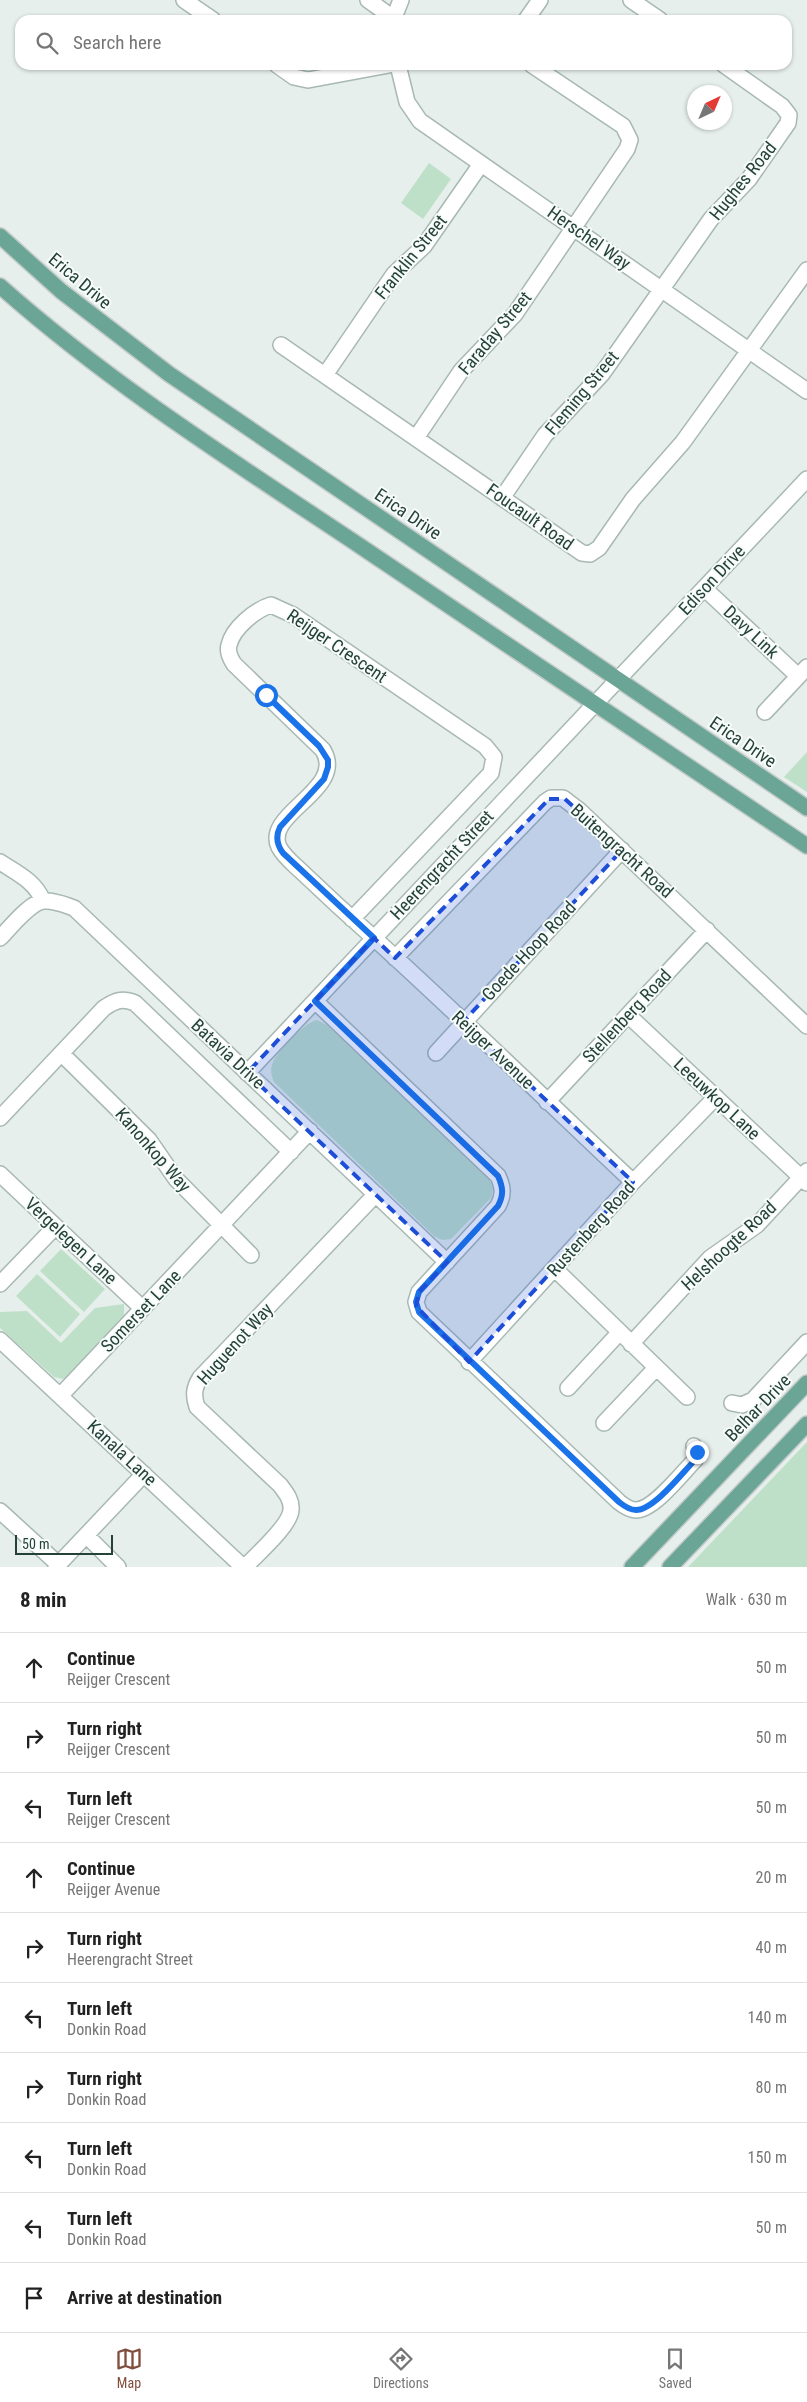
<!DOCTYPE html>
<html lang="en">
<head>
<meta charset="utf-8">
<style>
  body { margin:0; font-family:"Roboto Condensed",sans-serif; background:#f6f6f6; color:#222 }
  .compass { position:absolute; left:687px; top:85px; width:45px; height:45px; border-radius:50%; background:#fff; box-shadow:0 1px 4px #0004; rotate:44deg }
  .scale { position:absolute; left:15px; bottom:12px; width:98px; box-sizing:border-box; padding-left:5px; border:2px solid #24423a; border-top:0; font-size:14px; line-height:18px; white-space:nowrap; color:#24423a; -webkit-text-stroke:4px #f7fbf9; paint-order:stroke }
  .stop { position:absolute; width:15px; height:15px; margin:-11px; border:4px solid #1a73e8; border-radius:50%; background:#fff }
  .stop.end { background:#1a73e8; border-color:#fff; box-shadow:0 1px 5px #0008 }
  .list { margin:0; padding:0; list-style:none }
  h2 { display:flex; justify-content:space-between; align-items:center; height:65px; margin:0; padding:0 20px; font-size:21px }
  h2 small { font-size:16px; font-weight:400; color:#767676 }
  .list li { display:grid; grid-template-columns:32px 1fr auto; gap:15px; align-items:center; box-sizing:border-box; height:70px; padding:0 20px; border-top:1px solid #e0e0e0 }
  .list b { display:block; font-size:19px; white-space:nowrap }
  .list p { margin:0; font-size:16px; white-space:nowrap; color:#767676 }
  .list em { font-size:16px; font-style:normal; color:#767676 }
  .icon { flex:none; width:28px; height:28px; fill:none; stroke:currentColor; stroke-width:2; stroke-linecap:round; stroke-linejoin:round }
  .map { position:relative; flex:none; width:807px; height:1567px; overflow:hidden }
  .search { position:absolute; background:#fff; box-shadow:0 1px 4px #0004; left:15px; right:15px; top:15px; height:55px; display:flex; align-items:center; gap:12px; box-sizing:border-box; padding:0 18px; border-radius:15px; color:#767676; font-size:19px }
  .sheet { height:765px; background:#fff }
  nav { display:flex; justify-content:space-around; align-items:center; box-sizing:border-box; height:70px; border-top:1px solid #e0e0e0; background:#fff; font-size:14px; color:#767676 }
  nav a { display:grid; justify-items:center; gap:2px }
  nav .on { color:#804e3d }
  .map>svg:first-child { display:block }
  .green { fill:#bfe0c8 }
  .lines { fill:none; stroke-linecap:round; stroke-linejoin:round }
  .minor-casing { stroke:#a8b8b2; stroke-width:18 }
  .major-casing { stroke:#c2cac8; stroke-width:18 }
  .minor { stroke:#fff; stroke-width:15 }
  .major { stroke:#6aa596; stroke-width:15 }
  .route { stroke:#1a73e8; stroke-width:6 }
  .marked { fill:#1d4ed8; fill-opacity:0.2; stroke:#1d4ed8; stroke-width:4; stroke-dasharray:10 6; stroke-linejoin:round }
  .labels { text-anchor:middle; stroke-width:4; stroke-linejoin:round; paint-order:stroke }
  .street-label { font-size:18px; fill:#24423a; stroke:#f7fbf9 }
</style>
</head>
<body>
<div class="map">
<svg width="807" height="1567" viewBox="0 0 807 1567">
  <rect width="100%" height="100%" fill="#e6efeb"/>
  <!-- green -->
  <path class="green" d="M429,163L451,179L423,219L401,203Z
    M807,752V792L784,777Z
    M317,1020L327,1025L490,1180L493,1189L491,1198L451,1239L442,1240L434,1236L274,1082C271,1075 270,1069 273,1062C277,1052 306,1021 317,1020Z
    M61,1249L105,1289L84,1312L40,1271Z
    M37,1274L80,1314L60,1337L16,1296Z
    M124,1304V1317L70,1375L63,1379L54,1377L0,1328V1312L27,1311L61,1343L95,1308Z
    M807,1442V1567H688Z"/>
  <g class="lines">
    <defs>
      <path id="minor" d="M184,0L213,20
        M368,0L393,18
        M631,0L660,20
        M393,20L401,0
        M526,20L540,0
        M277,65L294,77L308,80L389,65
        M398,65L407,102L420,121L807,391
        M281,345L582,553L590,554L599,548L633,499L683,442L807,270
        M325,375L394,274L424,246L481,164
        M416,438L461,371L515,314L627,149L630,140L623,126L532,65
        M502,498L545,435L602,374L711,219L749,179L788,123L789,115L782,106L724,65
        M704,588L798,676
        M765,712L807,667
        M0,862C17,873 35,881 43,901
        M352,919L491,773L494,757L485,746L293,615L271,605C255,610 233,628 229,645C227,652 230,658 234,664L323,750C347,790 263,813 279,847C284,857 295,865 302,872C326,895 350,917 375,939C462,1018 547,1101 633,1182
        M0,938C10,928 30,902 44,901C55,900 65,905 74,908L447,1262
        M395,958L545,802L551,798H563L580,811L807,1026
        M315,1001L498,1176C503,1187 504,1195 498,1206L419,1292L416,1302L419,1312L619,1502C624,1506 630,1510 636,1510C654,1510 683,1472 695,1460L697,1452L694,1446
        M628,1015L807,1183
        M436,1053L622,850
        M62,1054L149,1140L176,1179L251,1255
        M247,1073L807,479
        M547,1102L707,930
        M0,1118L104,1008C116,1000 122,998 135,1003L291,1152
        M0,1174L142,1308
        M555,1269L687,1397
        M0,1284L55,1227
        M0,1340L243,1567
        M631,1344L710,1258L757,1225L807,1171
        M469,1362L633,1182L716,1097
        M568,1388L619,1333
        M60,1396L310,1131
        M732,1403L742,1405L753,1400L807,1342
        M604,1423L656,1368
        M0,1511L58,1564
        M86,1535L118,1567
        M56,1567L144,1474
        M245,1567C257,1554 290,1526 291,1510C292,1500 286,1493 280,1485L197,1407C193,1395 194,1388 200,1378L376,1194"/>
      <path id="major" d="M0,236L61,291L169,374L807,808
        M0,286C110,384 237,464 360,546C510,645 659,745 807,846
        M632,1567L807,1383
        M670,1567L807,1424"/>
    </defs>
    <!-- minor casing -->
    <use href="#minor" class="minor-casing"/>
    <!-- major casing -->
    <use href="#major" class="major-casing"/>
    <!-- minor -->
    <use href="#minor" class="minor"/>
    <!-- major -->
    <use href="#major" class="major"/>
  </g>
  <g class="lines">
    <!-- route -->
    <path class="route" d="M266,695L319,746L328,760V767L324,779L280,827C275,837 277,845 283,853L374,938L315,1001L498,1176C503,1187 504,1195 498,1206L419,1292L416,1302L419,1312L619,1502C624,1506 630,1510 636,1510C654,1510 683,1472 695,1460L697,1452"/>
  </g>
  <!-- marked area -->
  <path class="marked" d="M549,799H565L622,850L463,1022L633,1182L469,1362L416,1306L419,1292L447,1262L247,1073L374,938L395,958Z"/>
  <g class="labels">
    <!-- street labels -->
    <g class="street-label">
      <text transform="translate(743 181) rotate(-51)" y="6">Hughes Road</text>
      <text transform="translate(589 238) rotate(35)" y="6">Herschel Way</text>
      <text transform="translate(411 257) rotate(-51)" y="6">Franklin Street</text>
      <text transform="translate(80 281) rotate(40)" y="6">Erica Drive</text>
      <text transform="translate(495 333) rotate(-50)" y="6">Faraday Street</text>
      <text transform="translate(582 393) rotate(-50)" y="6">Fleming Street</text>
      <text transform="translate(408 514) rotate(34)" y="6">Erica Drive</text>
      <text transform="translate(530 517) rotate(35)" y="6">Foucault Road</text>
      <text transform="translate(712 580) rotate(-47)" y="6">Edison Drive</text>
      <text transform="translate(751 632) rotate(43)" y="6">Davy Link</text>
      <text transform="translate(337 646) rotate(34)" y="6">Reijger Crescent</text>
      <text transform="translate(743 742) rotate(34)" y="6">Erica Drive</text>
      <text transform="translate(622 851) rotate(42)" y="6">Buitengracht Road</text>
      <text transform="translate(442 865) rotate(-47)" y="6">Heerengracht Street</text>
      <text transform="translate(529 951) rotate(-47)" y="6">Goede Hoop Road</text>
      <text transform="translate(627 1016) rotate(-47)" y="6">Stellenberg Road</text>
      <text transform="translate(493 1050) rotate(43)" y="6">Reijger Avenue</text>
      <text transform="translate(228 1054) rotate(43)" y="6">Batavia Drive</text>
      <text transform="translate(717 1099) rotate(43)" y="6">Leeuwkop Lane</text>
      <text transform="translate(153 1150) rotate(49)" y="6">Kanonkop Way</text>
      <text transform="translate(591 1229) rotate(-48)" y="6">Rustenberg Road</text>
      <text transform="translate(71 1241) rotate(43)" y="6">Vergelegen Lane</text>
      <text transform="translate(729 1246) rotate(-43)" y="6">Helshoogte Road</text>
      <text transform="translate(141 1311) rotate(-46)" y="6">Somerset Lane</text>
      <text transform="translate(235 1344) rotate(-48)" y="6">Huguenot Way</text>
      <text transform="translate(758 1408) rotate(-46)" y="6">Belhar Drive</text>
      <text transform="translate(122 1453) rotate(43)" y="6">Kanala Lane</text>
    </g>
  </g>
</svg>
<svg class="compass" viewBox="-18 -18 36 36"><path d="M0-13l5 13h-10z" fill="#e53935"/><path d="M0 13l5-13h-10z" fill="#767676"/></svg>
<div class="scale">50 m</div>
<div class="stop" style="left:266px;top:695px"></div>
<div class="stop end" style="left:697px;top:1452px"></div>
<div class="search"><svg class="icon" aria-label="search" viewBox="0 0 24 24"><circle cx="10" cy="10" r="6"/><path d="M15 15l6 6"/></svg>Search here</div>
</div>
<section class="sheet">
<h2>8 min<small>Walk · 630 m</small></h2>
<ul class="list">
<li><svg class="icon" aria-label="ahead" viewBox="0 0 24 24"><path d="M12 20V5M6 11l6-6 6 6"/></svg><div><b>Continue</b><p>Reijger Crescent</p></div><em>50 m</em></li>
<li><svg class="icon" aria-label="right" viewBox="0 0 24 24"><path d="M7 20v-9h11M14 6l5 5-5 5"/></svg><div><b>Turn right</b><p>Reijger Crescent</p></div><em>50 m</em></li>
<li><svg class="icon" aria-label="left" viewBox="0 0 24 24"><path d="M17 20v-9H6M10 6l-5 5 5 5"/></svg><div><b>Turn left</b><p>Reijger Crescent</p></div><em>50 m</em></li>
<li><svg class="icon" aria-label="ahead" viewBox="0 0 24 24"><path d="M12 20V5M6 11l6-6 6 6"/></svg><div><b>Continue</b><p>Reijger Avenue</p></div><em>20 m</em></li>
<li><svg class="icon" aria-label="right" viewBox="0 0 24 24"><path d="M7 20v-9h11M14 6l5 5-5 5"/></svg><div><b>Turn right</b><p>Heerengracht Street</p></div><em>40 m</em></li>
<li><svg class="icon" aria-label="left" viewBox="0 0 24 24"><path d="M17 20v-9H6M10 6l-5 5 5 5"/></svg><div><b>Turn left</b><p>Donkin Road</p></div><em>140 m</em></li>
<li><svg class="icon" aria-label="right" viewBox="0 0 24 24"><path d="M7 20v-9h11M14 6l5 5-5 5"/></svg><div><b>Turn right</b><p>Donkin Road</p></div><em>80 m</em></li>
<li><svg class="icon" aria-label="left" viewBox="0 0 24 24"><path d="M17 20v-9H6M10 6l-5 5 5 5"/></svg><div><b>Turn left</b><p>Donkin Road</p></div><em>150 m</em></li>
<li><svg class="icon" aria-label="left" viewBox="0 0 24 24"><path d="M17 20v-9H6M10 6l-5 5 5 5"/></svg><div><b>Turn left</b><p>Donkin Road</p></div><em>50 m</em></li>
<li><svg class="icon" aria-label="arrive" viewBox="0 0 24 24"><path d="M6 21V4h12l-3 4 3 4H6"/></svg><div><b>Arrive at destination</b></div></li>
</ul>
</section>
<nav>
<a class="on"><svg class="icon" aria-label="map" viewBox="0 0 24 24"><path d="M3 6l6-2 6 2 6-2v14l-6 2-6-2-6 2zM9 4v14M15 6v14"/></svg>Map</a>
<a><svg class="icon" aria-label="directions" viewBox="0 0 24 24"><path d="M12 3l9 9-9 9-9-9zM9 14v-3h6M13 9l2 2-2 2"/></svg>Directions</a>
<a><svg class="icon" aria-label="saved" viewBox="0 0 24 24"><path d="M7 4h10v16l-5-4-5 4z"/></svg>Saved</a>
</nav>
</body>
</html>
